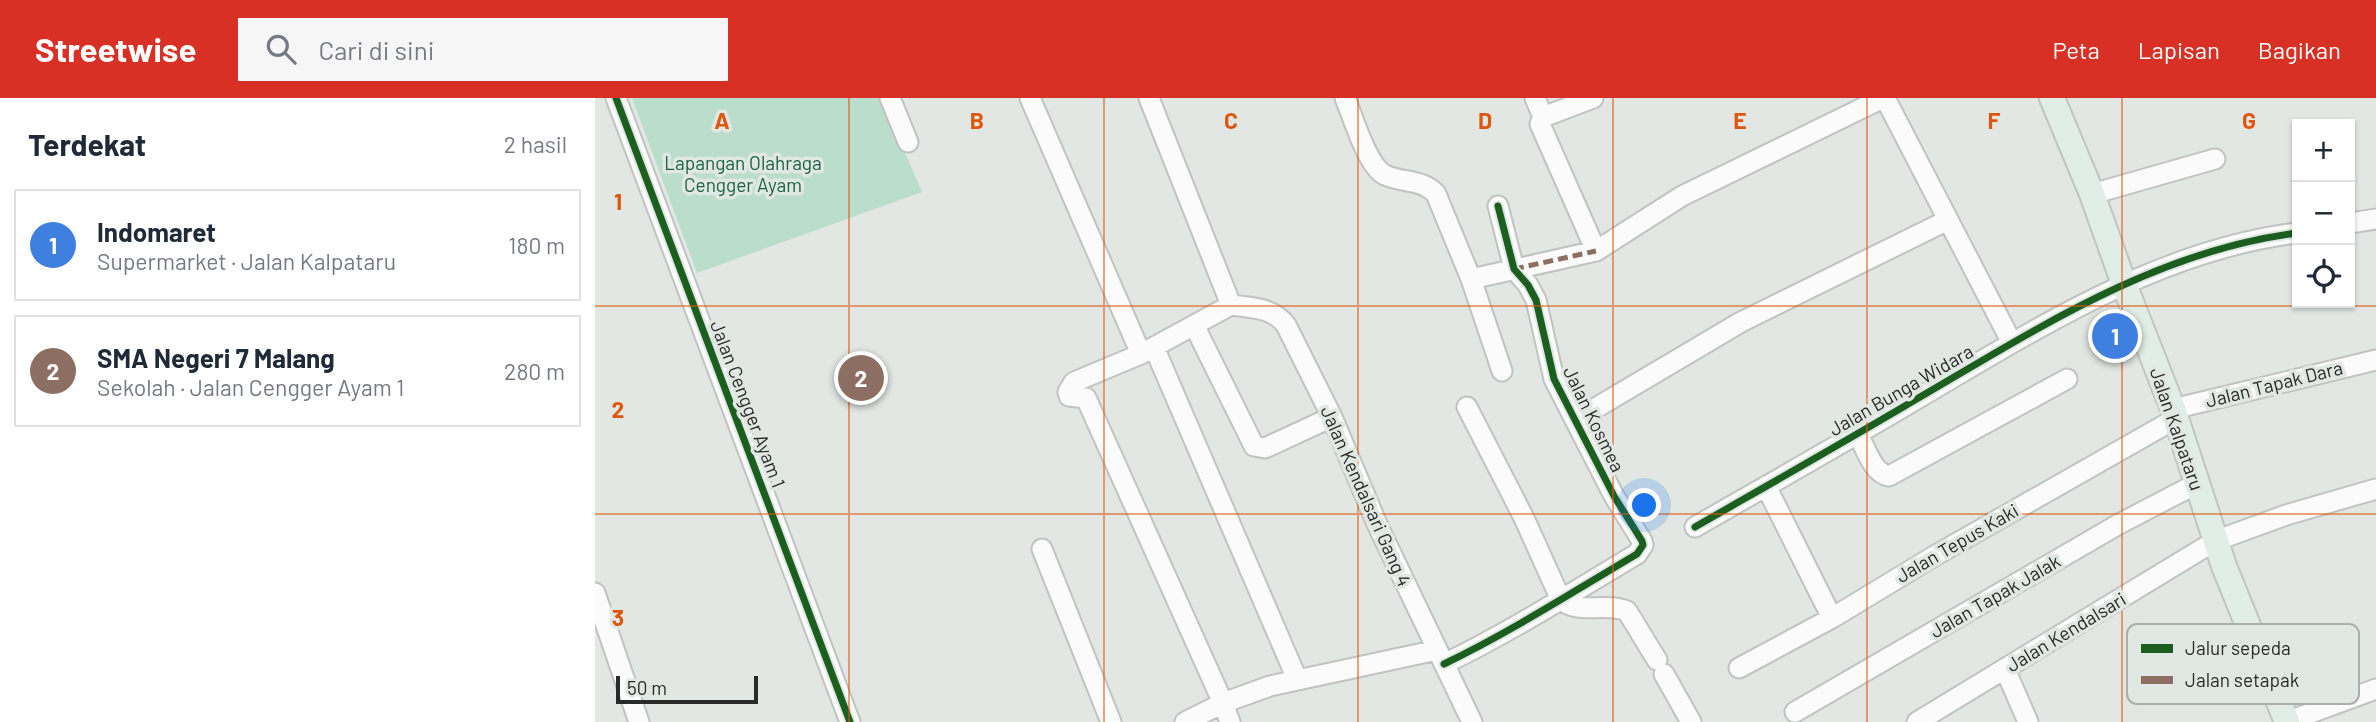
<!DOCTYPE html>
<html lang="id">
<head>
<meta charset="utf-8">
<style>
  body { margin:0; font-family:Barlow,sans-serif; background:#f6f6f7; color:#1f2937 }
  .controls { position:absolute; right:21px; top:21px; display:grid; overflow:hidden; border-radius:0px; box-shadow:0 2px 5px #0004 }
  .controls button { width:63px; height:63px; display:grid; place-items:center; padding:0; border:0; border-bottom:2px solid #e0e1e3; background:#fff; color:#1f2937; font:35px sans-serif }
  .scale { position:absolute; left:21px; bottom:18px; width:142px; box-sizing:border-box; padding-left:7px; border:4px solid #292b2a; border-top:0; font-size:19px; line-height:24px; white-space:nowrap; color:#292b2a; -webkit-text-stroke:5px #e1e8e4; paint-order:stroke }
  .you { position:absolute; left:1050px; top:408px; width:24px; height:24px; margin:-18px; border:5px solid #fff; border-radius:50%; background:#1a73e8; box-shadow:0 0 0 10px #1a73e833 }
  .badge { display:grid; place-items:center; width:46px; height:46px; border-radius:50%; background:#d93025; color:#fff; font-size:23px; font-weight:700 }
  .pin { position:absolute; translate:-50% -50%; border:4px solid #fff; box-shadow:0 2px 7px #0006 }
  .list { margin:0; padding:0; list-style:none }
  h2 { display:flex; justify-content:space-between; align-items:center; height:91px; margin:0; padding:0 28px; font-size:30px }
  h2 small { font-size:23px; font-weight:400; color:#747a83 }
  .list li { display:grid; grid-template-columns:46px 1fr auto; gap:21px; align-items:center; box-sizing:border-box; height:112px; margin:0 14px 14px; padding:0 14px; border:2px solid #e0e1e3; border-radius:0px }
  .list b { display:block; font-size:26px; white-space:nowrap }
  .list p { margin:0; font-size:23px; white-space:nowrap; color:#747a83 }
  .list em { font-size:23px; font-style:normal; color:#747a83 }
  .icon { flex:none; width:38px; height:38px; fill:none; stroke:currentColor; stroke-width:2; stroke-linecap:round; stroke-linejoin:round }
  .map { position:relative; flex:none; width:1781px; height:624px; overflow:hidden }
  header { display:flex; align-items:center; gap:42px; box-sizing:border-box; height:98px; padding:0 35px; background:#d93025; color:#fff }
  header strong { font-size:33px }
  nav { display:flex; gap:38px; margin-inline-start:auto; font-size:24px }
  .search { width:490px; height:63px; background:#f6f6f7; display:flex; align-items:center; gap:18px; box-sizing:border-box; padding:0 24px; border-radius:0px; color:#747a83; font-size:26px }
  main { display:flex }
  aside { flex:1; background:#fff }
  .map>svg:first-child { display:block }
  .green { fill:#badecb }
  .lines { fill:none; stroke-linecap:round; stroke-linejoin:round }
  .minor-casing { stroke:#c0c3c1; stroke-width:23 }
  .major-casing { stroke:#c2c4c3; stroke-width:28 }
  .minor { stroke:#fbfbfb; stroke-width:19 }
  .major { stroke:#e1ede7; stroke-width:24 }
  .quiet { stroke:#8d6e63; stroke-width:5; stroke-dasharray:10 5; stroke-linecap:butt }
  .cycleway-casing { stroke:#e1e8e4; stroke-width:11 }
  .cycleway { stroke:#1b5e20; stroke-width:7 }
  .grid { fill:none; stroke:#de570e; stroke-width:2; stroke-opacity:0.55 }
  .labels { text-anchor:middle; stroke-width:7; stroke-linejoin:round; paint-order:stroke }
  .park-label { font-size:19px; fill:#1b6143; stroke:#e1e8e4 }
  .street-label { font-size:19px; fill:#292b2a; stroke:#e1e8e4 }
  .key { fill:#e1e8e4; stroke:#aaafac; stroke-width:2 }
  .key-label { font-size:19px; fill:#292b2a }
  .grid-label { font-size:23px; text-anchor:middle; font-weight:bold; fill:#de570e; stroke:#e1e8e4; stroke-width:7; stroke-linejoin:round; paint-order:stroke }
</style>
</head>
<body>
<header>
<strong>Streetwise</strong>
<div class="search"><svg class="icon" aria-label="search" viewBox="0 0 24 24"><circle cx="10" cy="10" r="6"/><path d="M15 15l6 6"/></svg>Cari di sini</div>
<nav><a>Peta</a><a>Lapisan</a><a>Bagikan</a></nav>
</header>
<main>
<aside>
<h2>Terdekat<small>2 hasil</small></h2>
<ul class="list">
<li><span class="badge" style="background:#3f7fe0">1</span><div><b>Indomaret</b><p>Supermarket · Jalan Kalpataru</p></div><em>180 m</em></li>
<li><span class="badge" style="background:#8d6e63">2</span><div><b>SMA Negeri 7 Malang</b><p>Sekolah · Jalan Cengger Ayam 1</p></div><em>280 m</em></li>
</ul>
</aside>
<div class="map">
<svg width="1781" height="624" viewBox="0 0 1781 624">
  <rect width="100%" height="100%" fill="#e2e7e4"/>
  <!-- green -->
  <path class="green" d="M37,0H286L327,94L102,175Z"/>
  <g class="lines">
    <defs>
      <path id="minor" d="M21,0L255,624
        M295,0L313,44
        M435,0L546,256
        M554,0L636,207
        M750,0C758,19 772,68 790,77C807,85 828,81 841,96L876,181L907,273
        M940,0L948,19
        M1290,0L1417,245
        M948,19L945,26L1001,153
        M948,19L998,0
        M1497,96L1620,61
        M1755,125L1781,121
        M876,181L1001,153L1087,98L1288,0
        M636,207C657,210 677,209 691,227L737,319L782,426L877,624
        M599,227L659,348L670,350L737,319
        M559,249L702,581
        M872,309L929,420L966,502C983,517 1011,504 1032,513L1062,562
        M999,311L1146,224L1353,122
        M1578,311L1781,262
        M1263,336C1270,349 1278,376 1294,378L1472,281
        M1171,388L1237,520
        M1100,429C1175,386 1251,343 1325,299C1443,230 1564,152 1702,135
        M447,451L516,624
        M0,495L44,624
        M849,566C915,534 978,494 1042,456L1048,447L1047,443L1019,398L959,281L941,202L933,187L919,171L903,108
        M1144,570L1237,520L1341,457L1580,321
        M1410,571L1433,624
        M1069,576L1096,624
        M1200,614L1524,426L1601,386
        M590,624L628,605L675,588L842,552
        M635,624L628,605L491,300L474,298L473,294L479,284L546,256L636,207
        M1322,624L1620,443L1691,417L1781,391
        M1691,624L1781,591"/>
      <path id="major" d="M1457,0L1497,96L1529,186L1578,311L1629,468L1692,624"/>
    </defs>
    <!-- minor casing -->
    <use href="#minor" class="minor-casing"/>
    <!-- major casing -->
    <use href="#major" class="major-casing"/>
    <!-- minor -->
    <use href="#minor" class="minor"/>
    <!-- major -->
    <use href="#major" class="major"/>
    <!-- quiet -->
    <path class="quiet" d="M919,171L1001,153"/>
    <defs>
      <path id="cycleway" d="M21,0L255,624
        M1100,429C1175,386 1251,343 1325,299C1443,230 1564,152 1702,135
        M849,566C915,534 978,494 1042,456L1048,447L1047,443L1019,398L959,281L941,202L933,187L919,171L903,108"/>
    </defs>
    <!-- cycleway casing -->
    <use href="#cycleway" class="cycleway-casing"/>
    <!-- cycleway -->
    <use href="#cycleway" class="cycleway"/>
  </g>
  <!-- grid -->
  <path class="grid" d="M254,0V624M509,0V624M763,0V624M1018,0V624M1272,0V624M1527,0V624M0,208H1781M0,416H1781"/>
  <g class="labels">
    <!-- park labels -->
    <g class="park-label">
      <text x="148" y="72">Lapangan Olahraga<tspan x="148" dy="22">Cengger Ayam</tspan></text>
    </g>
    <!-- street labels -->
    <g class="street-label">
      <text transform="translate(1679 286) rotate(-14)" y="7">Jalan Tapak Dara</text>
      <text transform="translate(1306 292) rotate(-30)" y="7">Jalan Bunga Widara</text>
      <text transform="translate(153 306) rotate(69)" y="7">Jalan Cengger Ayam 1</text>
      <text transform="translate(999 321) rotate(64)" y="7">Jalan Kosmea</text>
      <text transform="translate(1582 331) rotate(71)" y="7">Jalan Kalpataru</text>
      <text transform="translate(771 398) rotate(66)" y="7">Jalan Kendalsari Gang 4</text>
      <text transform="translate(1362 445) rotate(-30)" y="7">Jalan Tepus Kaki</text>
      <text transform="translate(1400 498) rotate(-30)" y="7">Jalan Tapak Jalak</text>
      <text transform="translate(1471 534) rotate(-31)" y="7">Jalan Kendalsari</text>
    </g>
  </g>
  <!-- legend -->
  <rect x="1532" y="526" width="232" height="80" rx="10" class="key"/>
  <rect x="1546" y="546" width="32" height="9" fill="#1b5e20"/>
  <rect x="1546" y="578" width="32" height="8" fill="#8d6e63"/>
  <g class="key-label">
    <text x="1590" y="557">Jalur sepeda</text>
    <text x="1590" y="589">Jalan setapak</text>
  </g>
  <g class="grid-label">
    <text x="127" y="31">A</text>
    <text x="382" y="31">B</text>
    <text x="636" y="31">C</text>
    <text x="890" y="31">D</text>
    <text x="1145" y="31">E</text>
    <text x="1399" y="31">F</text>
    <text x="1654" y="31">G</text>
    <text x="23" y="112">1</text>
    <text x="23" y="320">2</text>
    <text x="23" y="528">3</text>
  </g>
</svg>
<div class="controls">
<button>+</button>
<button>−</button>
<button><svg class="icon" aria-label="locate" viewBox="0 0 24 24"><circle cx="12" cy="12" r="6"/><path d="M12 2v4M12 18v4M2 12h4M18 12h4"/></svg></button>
</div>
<div class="scale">50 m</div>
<div class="you"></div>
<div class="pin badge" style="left:1520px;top:238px;background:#3f7fe0">1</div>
<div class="pin badge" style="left:266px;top:280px;background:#8d6e63">2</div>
</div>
</main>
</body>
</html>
